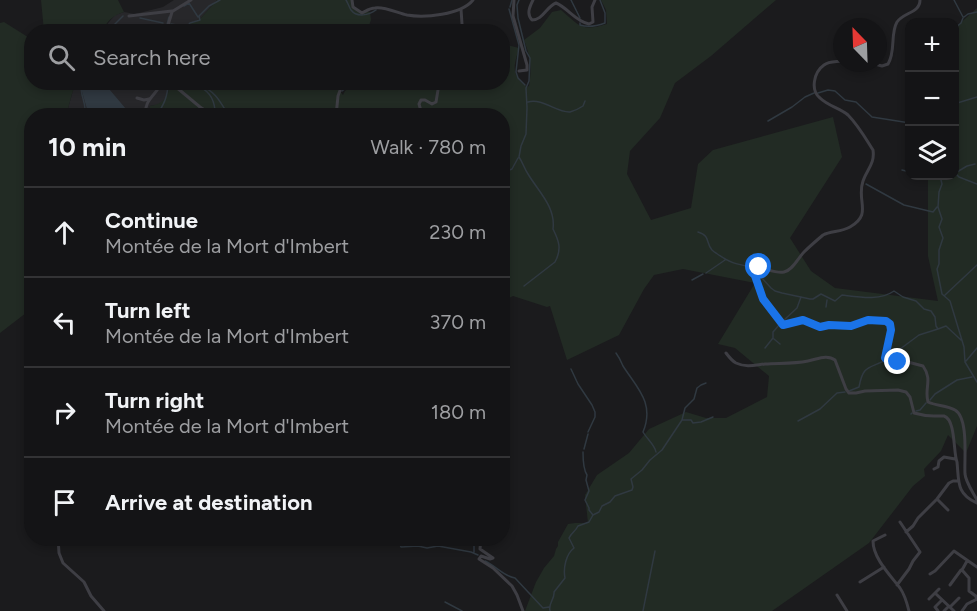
<!DOCTYPE html>
<html lang="en">
<head>
<meta charset="utf-8">
<style>
  body { margin:0; font-family:Figtree,sans-serif; background:#212123; color:#f1f3f6 }
  .controls { position:absolute; right:18px; top:18px; display:grid; overflow:hidden; border-radius:12px; box-shadow:0 3px 9px #0003 }
  .controls button { width:54px; height:54px; display:grid; place-items:center; padding:0; border:0; border-bottom:2px solid #333335; background:#141416; color:#f1f3f6; font:30px sans-serif }
  .compass { position:absolute; left:833px; top:18px; width:54px; height:54px; border-radius:50%; background:#141416; box-shadow:0 3px 9px #0003; rotate:337deg }
  .stop { position:absolute; width:18px; height:18px; margin:-14px; border:4px solid #1a73e8; border-radius:50%; background:#fff }
  .stop.end { background:#1a73e8; border-color:#fff; box-shadow:0 2px 6px #0008 }
  .list { margin:0; padding:0; list-style:none }
  h2 { display:flex; justify-content:space-between; align-items:center; height:78px; margin:0; padding:0 24px; font-size:26px }
  h2 small { font-size:20px; font-weight:400; color:#9d9ea1 }
  .list li { display:grid; grid-template-columns:39px 1fr auto; gap:18px; align-items:center; box-sizing:border-box; height:90px; padding:0 24px; border-top:2px solid #333335 }
  .list b { display:block; font-size:22px; white-space:nowrap }
  .list p { margin:0; font-size:20px; white-space:nowrap; color:#9d9ea1 }
  .list em { font-size:20px; font-style:normal; color:#9d9ea1 }
  .icon { flex:none; width:33px; height:33px; fill:none; stroke:currentColor; stroke-width:2; stroke-linecap:round; stroke-linejoin:round }
  .map { position:relative; flex:none; width:977px; height:611px; overflow:hidden }
  .search { position:absolute; background:#141416; box-shadow:0 3px 9px #0003; left:24px; top:24px; width:486px; height:66px; display:flex; align-items:center; gap:15px; box-sizing:border-box; padding:0 21px; border-radius:24px; color:#9d9ea1; font-size:22px }
  .panel { position:absolute; background:#141416; box-shadow:0 3px 9px #0003; left:24px; top:108px; width:486px; height:438px; border-radius:24px }
  .map>svg:first-child { display:block }
  .built { fill:#27272a }
  .green { fill:#222b24 }
  .water { fill:#303941 }
  .lines { fill:none; stroke-linecap:round; stroke-linejoin:round }
  .stream { stroke:#303941; stroke-width:1.5 }
  .minor { stroke:#3e3e44; stroke-width:3 }
  .route { stroke:#1a73e8; stroke-width:8 }
</style>
</head>
<body>
<div class="map">
<svg width="977" height="611" viewBox="0 0 977 611">
  <rect width="100%" height="100%" fill="#1b1b1d"/>
  <!-- built -->
  <path class="built" d="M174,0H217L200,19L184,26L180,31L103,32L104,28L115,15L124,12L135,14L163,7Z
    M75,83H170L169,90L167,98L158,105L150,106L149,115L69,116L67,112Z"/>
  <!-- green -->
  <path class="green" d="M41,0H118L124,12C114,15 106,21 103,31H44Z
    M217,0H352C354,10 360,12 370,12L371,20L367,31L180,32L184,26L200,19Z
    M601,0H776L711,56L675,83L660,118L630,151L627,174L651,220L691,208L698,164L713,150L833,117L842,157L790,238L811,271L835,288L938,301L928,256V176H954L955,28L977,8V426L966,453L948,435L941,451L924,469L925,476L913,486L869,543L772,611H525L536,582L544,568L554,556L556,549L558,546V542L568,524L575,523H588L585,495L597,475L629,453L649,429L686,412L706,418H726L767,397L769,376L735,348L718,344L755,283L683,269L654,275L644,289L619,335L567,360L550,306L547,307L513,296L503,301L502,116H149L150,106C164,104 169,96 170,83H339V90L343,95L345,91L357,83H437L442,90L450,87V83L502,82L503,44L519,48C514,66 510,74 527,87L529,86C532,66 531,59 524,40L540,28L552,12L561,10C580,26 581,32 607,24L606,10Z
    M4,22L31,39L32,82L75,83L67,112L69,115L32,116L31,315L26,313L0,333V23Z"/>
  <!-- water -->
  <path class="water" d="M84,83H104L126,109L121,115H86L87,109L81,88Z"/>
  <g class="lines">
    <!-- stream -->
    <path class="stream" d="M346,0C348,3 349,7 351,10C357,18 369,15 376,10
      M519,0L517,5L518,18L526,51L530,58L529,81L526,88L527,108L526,134L521,146L519,157C523,163 524,168 528,174C538,191 556,207 553,229C559,241 562,249 555,262L524,286
      M571,0L580,18
      M954,0L963,17
      M184,6L189,3L198,17
      M510,7L512,0
      M509,9L519,45L516,72L518,78L525,85
      M964,17L968,14L977,12
      M140,18L163,23
      M580,23V25C589,28 597,26 605,23V13L600,0
      M171,24L187,27
      M954,29L961,23L963,18
      M110,32L114,25L123,16
      M165,32L169,17
      M182,32L190,23L200,20L199,16L209,6L220,0
      M83,82C77,94 89,104 84,116
      M189,82C199,86 209,90 213,101C215,106 215,111 216,116
      M202,87C215,90 222,105 229,116
      M342,91L354,82
      M818,93L828,90L835,91L845,100L856,102L872,117L910,123
      M528,102C543,98 557,113 570,112C574,111 580,108 583,106L585,101
      M954,104L977,97
      M156,116C164,105 168,96 168,82
      M768,121L792,107L805,97L814,93
      M902,170L910,172
      M954,172L959,177L977,184
      M957,172L967,166L975,164
      M502,173L512,169L518,158
      M940,176L942,184L939,192L938,207L942,219L939,227L943,238L939,250V264L937,269L942,294L950,301L964,347L965,362L977,382
      M866,184L904,205L933,212L937,207
      M698,232C711,236 705,242 712,250C713,251 714,252 716,253C730,263 735,264 752,267L771,288L775,291L782,293L810,299H813L821,294L835,301L842,295C859,297 880,301 894,291L903,297L916,301L924,309L931,311L935,317L936,326L938,329L946,326L961,340
      M706,273L725,260
      M692,280L703,274
      M945,295L977,265
      M826,307L827,300
      M783,321L797,308L801,297
      M502,334L508,326
      M774,339L780,344
      M765,348L773,338V332L780,324
      M616,353C619,357 621,361 623,366C637,388 655,403 643,432C647,439 655,445 656,452
      M888,358L919,335L938,329
      M966,361L977,348
      M571,369L578,384L592,405L595,412V417L588,432
      M849,391L859,387C863,365 868,369 886,360
      M930,400L935,394L957,380L972,377
      M916,411L920,410L926,403
      M911,414L912,413
      M683,420H691L693,423L701,422L713,417
      M798,421L820,409L837,393L845,392
      M584,449L588,434
      M583,452C583,460 583,469 587,475L586,480L589,491L585,500L589,508V510L593,515
      M397,538L401,547L418,546L427,548L438,546L471,552L478,555
      M474,552V538
      M485,561C496,566 503,576 515,578L543,608L549,607
      M445,602L462,611
      M550,611C548,603 555,599 554,592L565,578C563,568 566,554 574,548L569,538C572,532 575,532 578,526L589,522L593,515L599,512L602,506L610,502L615,496L632,490L633,487L631,479L642,470L650,460L662,450L682,420L685,408L694,399L697,388L701,385L706,383
      M643,611L655,551"/>
    <!-- minor -->
    <path class="minor" d="M352,0L353,7L362,13C366,11 370,8 375,8C383,6 398,13 407,15C424,18 461,15 473,0
      M514,0L513,16L527,65V70L519,71
      M533,0C530,6 526,14 532,20C543,20 546,7 556,3C568,8 575,21 589,24L593,22L592,7L595,0
      M461,9L462,24L461,32
      M173,11L191,0
      M129,16L172,11
      M166,32L172,12
      M842,61C836,62 829,61 824,65C814,72 810,90 820,98C828,106 840,108 848,115C858,125 866,139 873,150C875,164 867,169 863,181C856,201 873,214 850,227C841,232 831,231 823,235C816,241 810,246 804,252C798,258 793,270 784,272C775,274 764,267 755,267L753,270L763,299L783,325L803,320L821,327L829,325L851,326L868,320L885,321L890,323C894,335 885,347 886,359L889,361H904L923,366C933,380 924,388 928,402C936,406 947,405 955,410C969,418 964,460 965,474C966,483 973,492 977,500
      M871,63L882,66L888,64C896,51 890,34 897,22C904,12 920,13 920,0
      M170,82L200,107L214,116
      M137,98L144,100L149,99
      M146,116C143,100 156,96 162,82
      M336,116L338,96L343,82
      M407,116L409,114L416,115L420,113L421,111L419,104L421,100H425L432,104L436,102L438,90L436,82
      M726,353C729,357 732,361 736,363C747,368 755,365 765,364C779,363 793,364 808,361C818,359 827,354 835,360L846,389L849,393H856L865,391L898,390L906,392L910,397L914,413C921,415 927,416 934,416C934,416 943,416 944,416C956,420 953,452 957,462C959,481 956,494 977,503
      M934,469L938,467L939,461L944,457L955,459
      M937,499L948,510
      M906,532L913,526L918,518L937,499L949,483L953,481H957
      M885,535L873,541C873,558 890,575 900,588C905,595 907,603 909,611
      M58,538L59,553L63,563L84,582L91,596L104,611
      M481,538L480,549L493,558L490,559L481,556L479,559L493,568L512,586L517,595L523,611
      M967,561L962,570L969,578V591L977,597
      M930,574L935,571L954,551L977,567
      M860,582L884,567
      M897,585L909,569L913,561L920,552L900,522
      M950,585L961,570
      M935,593L954,611
      M837,595L847,611
      M929,599L939,589
      M950,607L959,598
      M938,611L935,607L942,600
      M944,611L949,606
      M962,611L967,604L977,599L976,597"/>
  </g>
  <g class="lines">
    <!-- route -->
    <path class="route" d="M759,267H755L753,270L763,299L783,325L803,320L820,327L829,325L851,326L868,320L886,321L890,324L891,330L885,358L888,361L898,362"/>
  </g>
</svg>
<div class="controls">
<button>+</button>
<button>−</button>
<button><svg class="icon" aria-label="layers" viewBox="0 0 24 24"><path d="M12 4l9 5-9 5-9-5zM3 14l9 5 9-5"/></svg></button>
</div>
<svg class="compass" viewBox="-18 -18 36 36"><path d="M0-13l5 13h-10z" fill="#e53935"/><path d="M0 13l5-13h-10z" fill="#9d9ea1"/></svg>
<div class="stop" style="left:759px;top:267px"></div>
<div class="stop end" style="left:898px;top:362px"></div>
<div class="search"><svg class="icon" aria-label="search" viewBox="0 0 24 24"><circle cx="10" cy="10" r="6"/><path d="M15 15l6 6"/></svg>Search here</div>
<section class="panel">
<h2>10 min<small>Walk · 780 m</small></h2>
<ul class="list">
<li><svg class="icon" aria-label="ahead" viewBox="0 0 24 24"><path d="M12 20V5M6 11l6-6 6 6"/></svg><div><b>Continue</b><p>Montée de la Mort d'Imbert</p></div><em>230 m</em></li>
<li><svg class="icon" aria-label="left" viewBox="0 0 24 24"><path d="M17 20v-9H6M10 6l-5 5 5 5"/></svg><div><b>Turn left</b><p>Montée de la Mort d'Imbert</p></div><em>370 m</em></li>
<li><svg class="icon" aria-label="right" viewBox="0 0 24 24"><path d="M7 20v-9h11M14 6l5 5-5 5"/></svg><div><b>Turn right</b><p>Montée de la Mort d'Imbert</p></div><em>180 m</em></li>
<li><svg class="icon" aria-label="arrive" viewBox="0 0 24 24"><path d="M6 21V4h12l-3 4 3 4H6"/></svg><div><b>Arrive at destination</b></div></li>
</ul>
</section>
</div>
</body>
</html>
